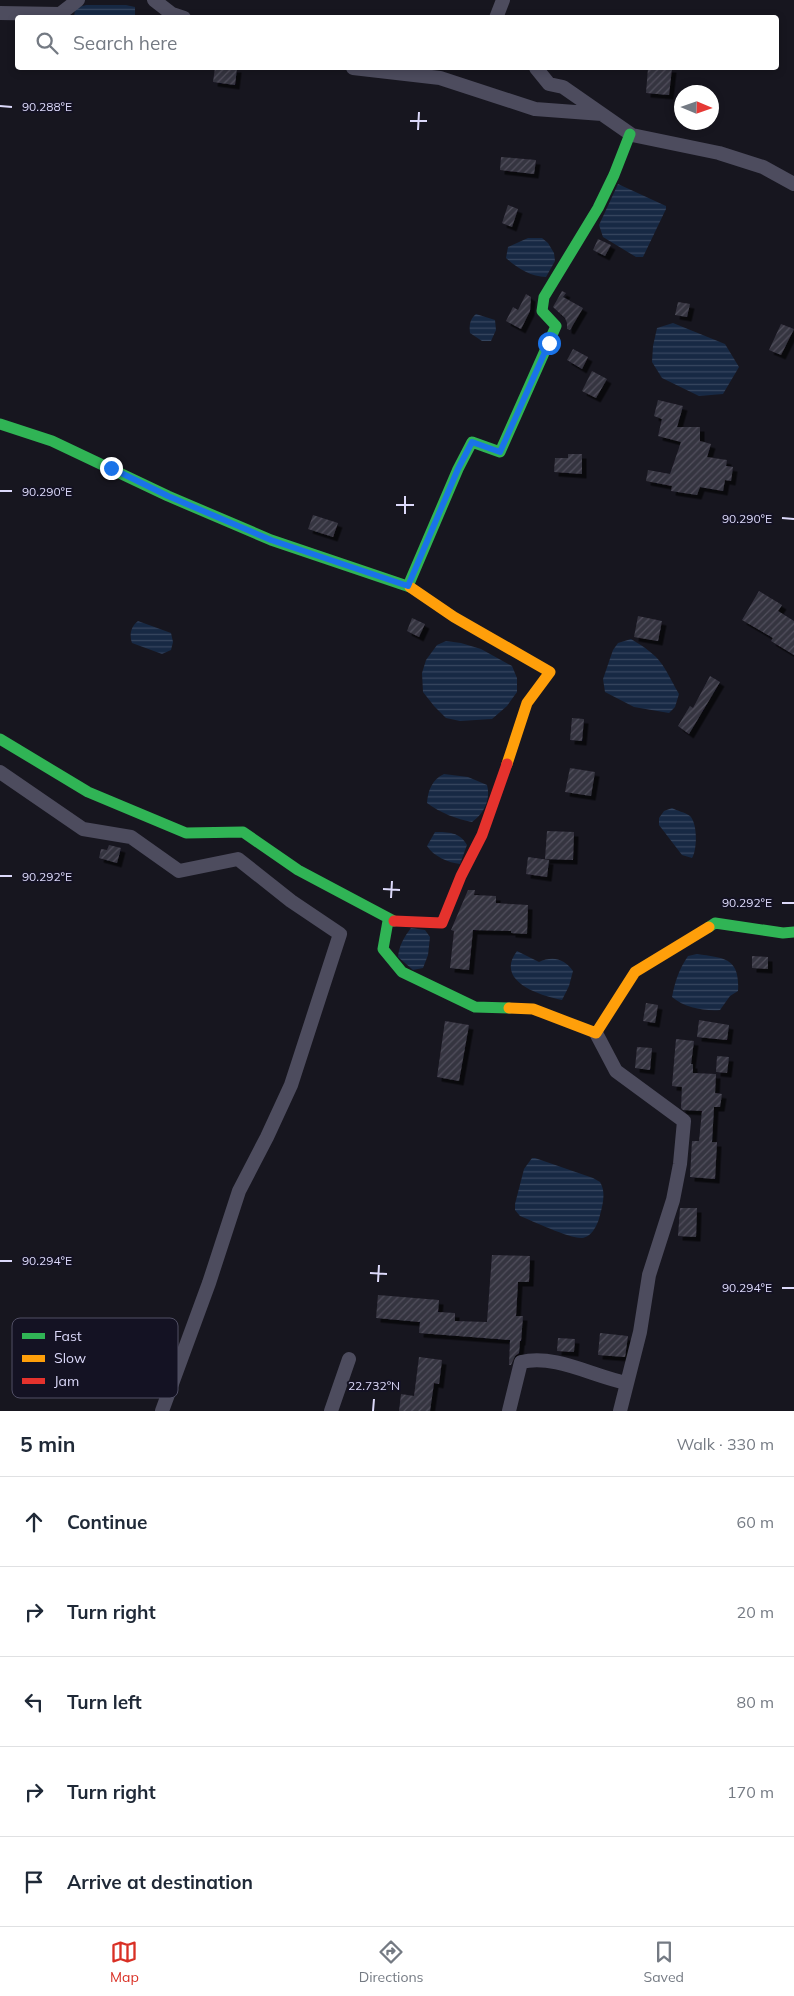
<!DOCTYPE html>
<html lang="en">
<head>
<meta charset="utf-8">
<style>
  body { margin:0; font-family:Mulish,sans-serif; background:#f2f2f3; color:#1f2937 }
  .compass { position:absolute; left:674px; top:85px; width:45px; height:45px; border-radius:50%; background:#fff; box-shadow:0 2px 8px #0003; rotate:92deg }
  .stop { position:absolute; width:15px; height:15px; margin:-11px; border:4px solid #1a73e8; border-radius:50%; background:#fff }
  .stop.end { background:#1a73e8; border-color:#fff; box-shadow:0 1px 5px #0008 }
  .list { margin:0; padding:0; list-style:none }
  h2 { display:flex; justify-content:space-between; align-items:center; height:65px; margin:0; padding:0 20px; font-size:21px }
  h2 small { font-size:16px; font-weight:400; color:#747a83 }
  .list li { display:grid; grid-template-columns:32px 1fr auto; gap:15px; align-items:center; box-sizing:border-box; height:90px; padding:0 20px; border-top:1px solid #e0e1e3 }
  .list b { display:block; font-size:19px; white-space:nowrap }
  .list em { font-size:16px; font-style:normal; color:#747a83 }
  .icon { flex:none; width:28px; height:28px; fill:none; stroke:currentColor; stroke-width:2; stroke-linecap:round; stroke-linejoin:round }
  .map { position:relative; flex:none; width:794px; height:1411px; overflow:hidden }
  .search { position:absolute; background:#fff; box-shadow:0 2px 8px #0003; left:15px; right:15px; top:15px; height:55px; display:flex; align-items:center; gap:12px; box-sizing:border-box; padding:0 18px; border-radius:5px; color:#747a83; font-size:19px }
  .sheet { height:515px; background:#fff }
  nav { display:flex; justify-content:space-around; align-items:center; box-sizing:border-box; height:70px; border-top:1px solid #e0e1e3; background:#fff; font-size:14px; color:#747a83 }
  nav a { display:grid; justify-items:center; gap:2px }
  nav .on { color:#d93025 }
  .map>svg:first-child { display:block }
  .water { fill:url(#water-rules) }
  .building { fill:url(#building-hatch); filter:url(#shadow) }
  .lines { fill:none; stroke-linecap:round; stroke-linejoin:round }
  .street { stroke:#4d4c5e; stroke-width:14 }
  .fast { stroke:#30b455; stroke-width:11 }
  .slow { stroke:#ff9f0a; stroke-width:11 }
  .jam { stroke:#e5322d; stroke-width:11 }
  .route { stroke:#1a73e8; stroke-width:6 }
  .ticks { fill:none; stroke:#dcd9fa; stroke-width:2 }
  .key { fill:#141223; stroke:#504e64; stroke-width:1 }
  .key-label { font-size:14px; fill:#dcd9fa }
  .ticks-label { font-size:12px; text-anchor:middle; fill:#dcd9fa; stroke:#141223; stroke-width:4; stroke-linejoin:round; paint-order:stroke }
</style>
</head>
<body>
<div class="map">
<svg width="794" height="1411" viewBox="0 0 794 1411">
  <defs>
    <pattern id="water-rules" width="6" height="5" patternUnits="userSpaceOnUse" patternTransform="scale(1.25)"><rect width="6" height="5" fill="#172944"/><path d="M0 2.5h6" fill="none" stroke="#384760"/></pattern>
    <pattern id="building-hatch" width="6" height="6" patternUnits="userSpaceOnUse" patternTransform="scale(1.25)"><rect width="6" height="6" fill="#363441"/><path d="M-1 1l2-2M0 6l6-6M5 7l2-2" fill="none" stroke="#52515d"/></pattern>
    <filter id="shadow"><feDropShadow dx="4.5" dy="4.5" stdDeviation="0" flood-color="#0009"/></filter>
  </defs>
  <rect width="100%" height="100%" fill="#17161f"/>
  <!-- water -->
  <path class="water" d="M86,5H126L135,7V18H74L75,8Z
    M618,184L666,206V209L643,257H636L603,237L599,225Z
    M528,238H542L548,243L554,253L555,261L546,277C531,277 517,268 506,258L508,247Z
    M476,314L495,320L496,330L491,341H482L470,333C469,325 470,319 476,314Z
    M673,323L725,344L739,367L723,394L699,396L662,378L652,362L653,346L657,328Z
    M138,621L171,633L173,642L171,650L162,654L132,643C129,635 131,626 138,621Z
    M631,639C663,658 662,664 679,694L675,707L669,713L634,707L605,692L603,679L613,650L618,643Z
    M446,641L461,643L481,649L512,666L517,678V692L507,706L492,719L460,721L446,718L434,706L423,692L422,673L426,660L437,645Z
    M444,774L468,777L487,785C491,799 484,814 472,822C457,819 440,813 427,803C428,791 432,779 444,774Z
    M672,808C677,811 685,812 690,816C698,824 697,850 692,858L682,855L659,825V818L664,811Z
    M435,832C448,832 460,832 467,845L460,864C449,863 433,856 427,846Z
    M411,928L425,930L430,937L428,955L423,968L413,970L398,957C399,946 404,937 411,928Z
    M517,951L539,962C552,956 564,958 573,971L569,986L562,1000C540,996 494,981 517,951Z
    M697,954C725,958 740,958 738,991L730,996L720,1010C704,1011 685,1008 672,997C675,982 679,969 688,956Z
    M532,1158H535L593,1178L600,1182C606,1192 603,1204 600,1215C598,1224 592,1237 582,1238C571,1239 532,1221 520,1216L515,1210V1204L524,1169Z"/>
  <!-- building -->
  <path class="building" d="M215,68H237L235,85L213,82Z
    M648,68H672L669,95L646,93Z
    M501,157L536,160L534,174L500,170Z
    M508,205L518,209L512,227L502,223Z
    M598,239L611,245L605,256L593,250Z
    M562,291L566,293L563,297L583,308L570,330L567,329V323L565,318L553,307Z
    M526,294L531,297L530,311L521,329L506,321L513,307L518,310Z
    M678,302L690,304L687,317L675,315Z
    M781,324L794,329L781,355L769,350Z
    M573,349L588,357L582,369L567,360Z
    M592,371L607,379L596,398L582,391Z
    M658,400L683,406L677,427H700V441L711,444L707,457L727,460L726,466L733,467L731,481L725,480L723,491L700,487L697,495L671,491L672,486L646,481L648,470L670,474L681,442L658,436L662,419L654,416Z
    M568,454H582V474L554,472L555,458H568Z
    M313,515L338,523L333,537L308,529Z
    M759,591L782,605L778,611L794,621V655L771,641L773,638L742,620Z
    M638,616L662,621L658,641L634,637Z
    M412,618L425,624L419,637L407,631Z
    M710,676L720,682L689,734L678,726L690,706L693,708Z
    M572,718L584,719L582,741L570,740Z
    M570,768L595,772L591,796L565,792Z
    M547,831L574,832L573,860L545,859Z
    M109,845L121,848L117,863L99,858L101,849L107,850Z
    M528,857L549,860L547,877L526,874Z
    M468,890H475L474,895L496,896V903L528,905L527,934L511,933V931L473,930L469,970L450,968L454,931L451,930Z
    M752,956L768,957V969L752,968Z
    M646,1003L658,1005L655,1023L643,1021Z
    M699,1020L729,1025L727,1040L697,1037Z
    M445,1021L469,1025L459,1081L437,1077Z
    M676,1039L694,1041L691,1064H693V1073L716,1074L715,1093L722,1094L720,1107H714L712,1142H717L715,1179L690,1177L692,1141H699L702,1111L683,1110L681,1108L682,1087L672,1086Z
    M637,1047L652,1048L650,1070L635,1068Z
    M717,1056L729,1057L727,1073L716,1072Z
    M680,1208H697L696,1237L678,1236Z
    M492,1255L530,1256L529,1282H518L516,1316H523L521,1341H520L519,1353L515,1356L511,1365H509L510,1340L419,1333L420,1322L376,1318L378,1295L439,1300L438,1312L455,1313V1321L487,1322Z
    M600,1333L628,1336L625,1357L598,1355Z
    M558,1338L575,1339L574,1352L557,1351Z
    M419,1357L442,1360L439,1384L434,1383L430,1411H399L401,1394L414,1396Z"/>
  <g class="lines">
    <!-- street -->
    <path class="street" d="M154,0L172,14L184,18
      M0,13L60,14L78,0
      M496,18L503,0
      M353,68L440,78L535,109L602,114
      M536,68L549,84L563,87L632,135L719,153L763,167L794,184
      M0,772L83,829L131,837L179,871L238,859L291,901L340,934L291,1085L267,1137L239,1191L209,1283L162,1411
      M596,1033L616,1071L684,1121L680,1164L673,1200L649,1275L640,1332L620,1411
      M331,1411L349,1359
      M509,1411L521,1362C556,1354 592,1376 627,1383"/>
    <!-- fast -->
    <path class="fast" d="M0,424L52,441L168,496L271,540L410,587
      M408,586L458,469L472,442L500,452L556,326L542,311L544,297L598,208L614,175L630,134
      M0,739L88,792L186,833L243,832L298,870L394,921H388L383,949L402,972L475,1007L509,1008
      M709,927L715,923L783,933L794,932"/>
    <!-- slow -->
    <path class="slow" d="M410,587L454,617L550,672L527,703L507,764
      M509,1008L533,1009L596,1033L635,972L709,927"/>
    <!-- jam -->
    <path class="jam" d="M394,921L442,923L461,876L482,835L507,764"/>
  </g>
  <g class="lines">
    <!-- route -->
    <path class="route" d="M111,468L168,496L271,540L408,586L458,469L472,442L500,452L549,343"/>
  </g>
  <!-- ticks -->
  <path class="ticks" d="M0,106L12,107M410,121H427M418,130L419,112M0,491H12M396,505H414M405,514V496M782,518L794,519M0,876H12M383,889L400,890M391,898L392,881M782,903H794M0,1261H12M370,1273L387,1274M378,1282L379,1265M782,1288H794M373,1411L374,1399"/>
  <!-- legend -->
  <rect x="12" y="1318" width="166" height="80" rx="8" class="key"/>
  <rect x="22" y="1333" width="23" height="6" fill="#30b455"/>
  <rect x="22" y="1355" width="23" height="7" fill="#ff9f0a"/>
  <rect x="22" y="1378" width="23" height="6" fill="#e5322d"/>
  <g class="key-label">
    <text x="54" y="1341">Fast</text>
    <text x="54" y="1363">Slow</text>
    <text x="54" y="1386">Jam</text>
  </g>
  <g class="ticks-label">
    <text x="47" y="111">90.288°E</text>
    <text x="47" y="496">90.290°E</text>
    <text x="747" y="523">90.290°E</text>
    <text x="47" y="881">90.292°E</text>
    <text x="747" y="907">90.292°E</text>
    <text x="47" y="1265">90.294°E</text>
    <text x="747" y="1292">90.294°E</text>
    <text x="374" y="1390">22.732°N</text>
  </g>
</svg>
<svg class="compass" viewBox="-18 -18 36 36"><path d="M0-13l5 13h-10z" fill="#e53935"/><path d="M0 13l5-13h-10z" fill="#747a83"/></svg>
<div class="stop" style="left:549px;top:343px"></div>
<div class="stop end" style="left:111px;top:468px"></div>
<div class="search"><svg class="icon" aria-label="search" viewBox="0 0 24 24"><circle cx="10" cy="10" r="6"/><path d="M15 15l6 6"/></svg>Search here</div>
</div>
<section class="sheet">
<h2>5 min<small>Walk · 330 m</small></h2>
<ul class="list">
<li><svg class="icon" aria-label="ahead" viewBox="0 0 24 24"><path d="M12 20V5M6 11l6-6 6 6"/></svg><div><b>Continue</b></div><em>60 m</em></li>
<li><svg class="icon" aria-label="right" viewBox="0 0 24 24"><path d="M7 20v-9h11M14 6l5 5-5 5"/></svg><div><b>Turn right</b></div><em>20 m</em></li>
<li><svg class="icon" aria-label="left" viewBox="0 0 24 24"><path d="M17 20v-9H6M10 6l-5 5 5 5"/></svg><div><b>Turn left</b></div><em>80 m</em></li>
<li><svg class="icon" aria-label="right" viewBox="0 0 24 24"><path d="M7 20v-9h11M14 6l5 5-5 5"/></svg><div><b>Turn right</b></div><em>170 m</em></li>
<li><svg class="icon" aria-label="arrive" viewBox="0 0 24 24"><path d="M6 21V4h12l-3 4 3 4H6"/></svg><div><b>Arrive at destination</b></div></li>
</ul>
</section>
<nav>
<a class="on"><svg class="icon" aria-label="map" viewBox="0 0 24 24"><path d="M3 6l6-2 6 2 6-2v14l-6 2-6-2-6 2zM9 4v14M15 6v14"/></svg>Map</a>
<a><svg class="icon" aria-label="directions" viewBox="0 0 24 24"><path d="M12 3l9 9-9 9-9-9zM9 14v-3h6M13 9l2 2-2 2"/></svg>Directions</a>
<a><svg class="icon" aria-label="saved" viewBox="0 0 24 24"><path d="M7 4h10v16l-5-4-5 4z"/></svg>Saved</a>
</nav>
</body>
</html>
